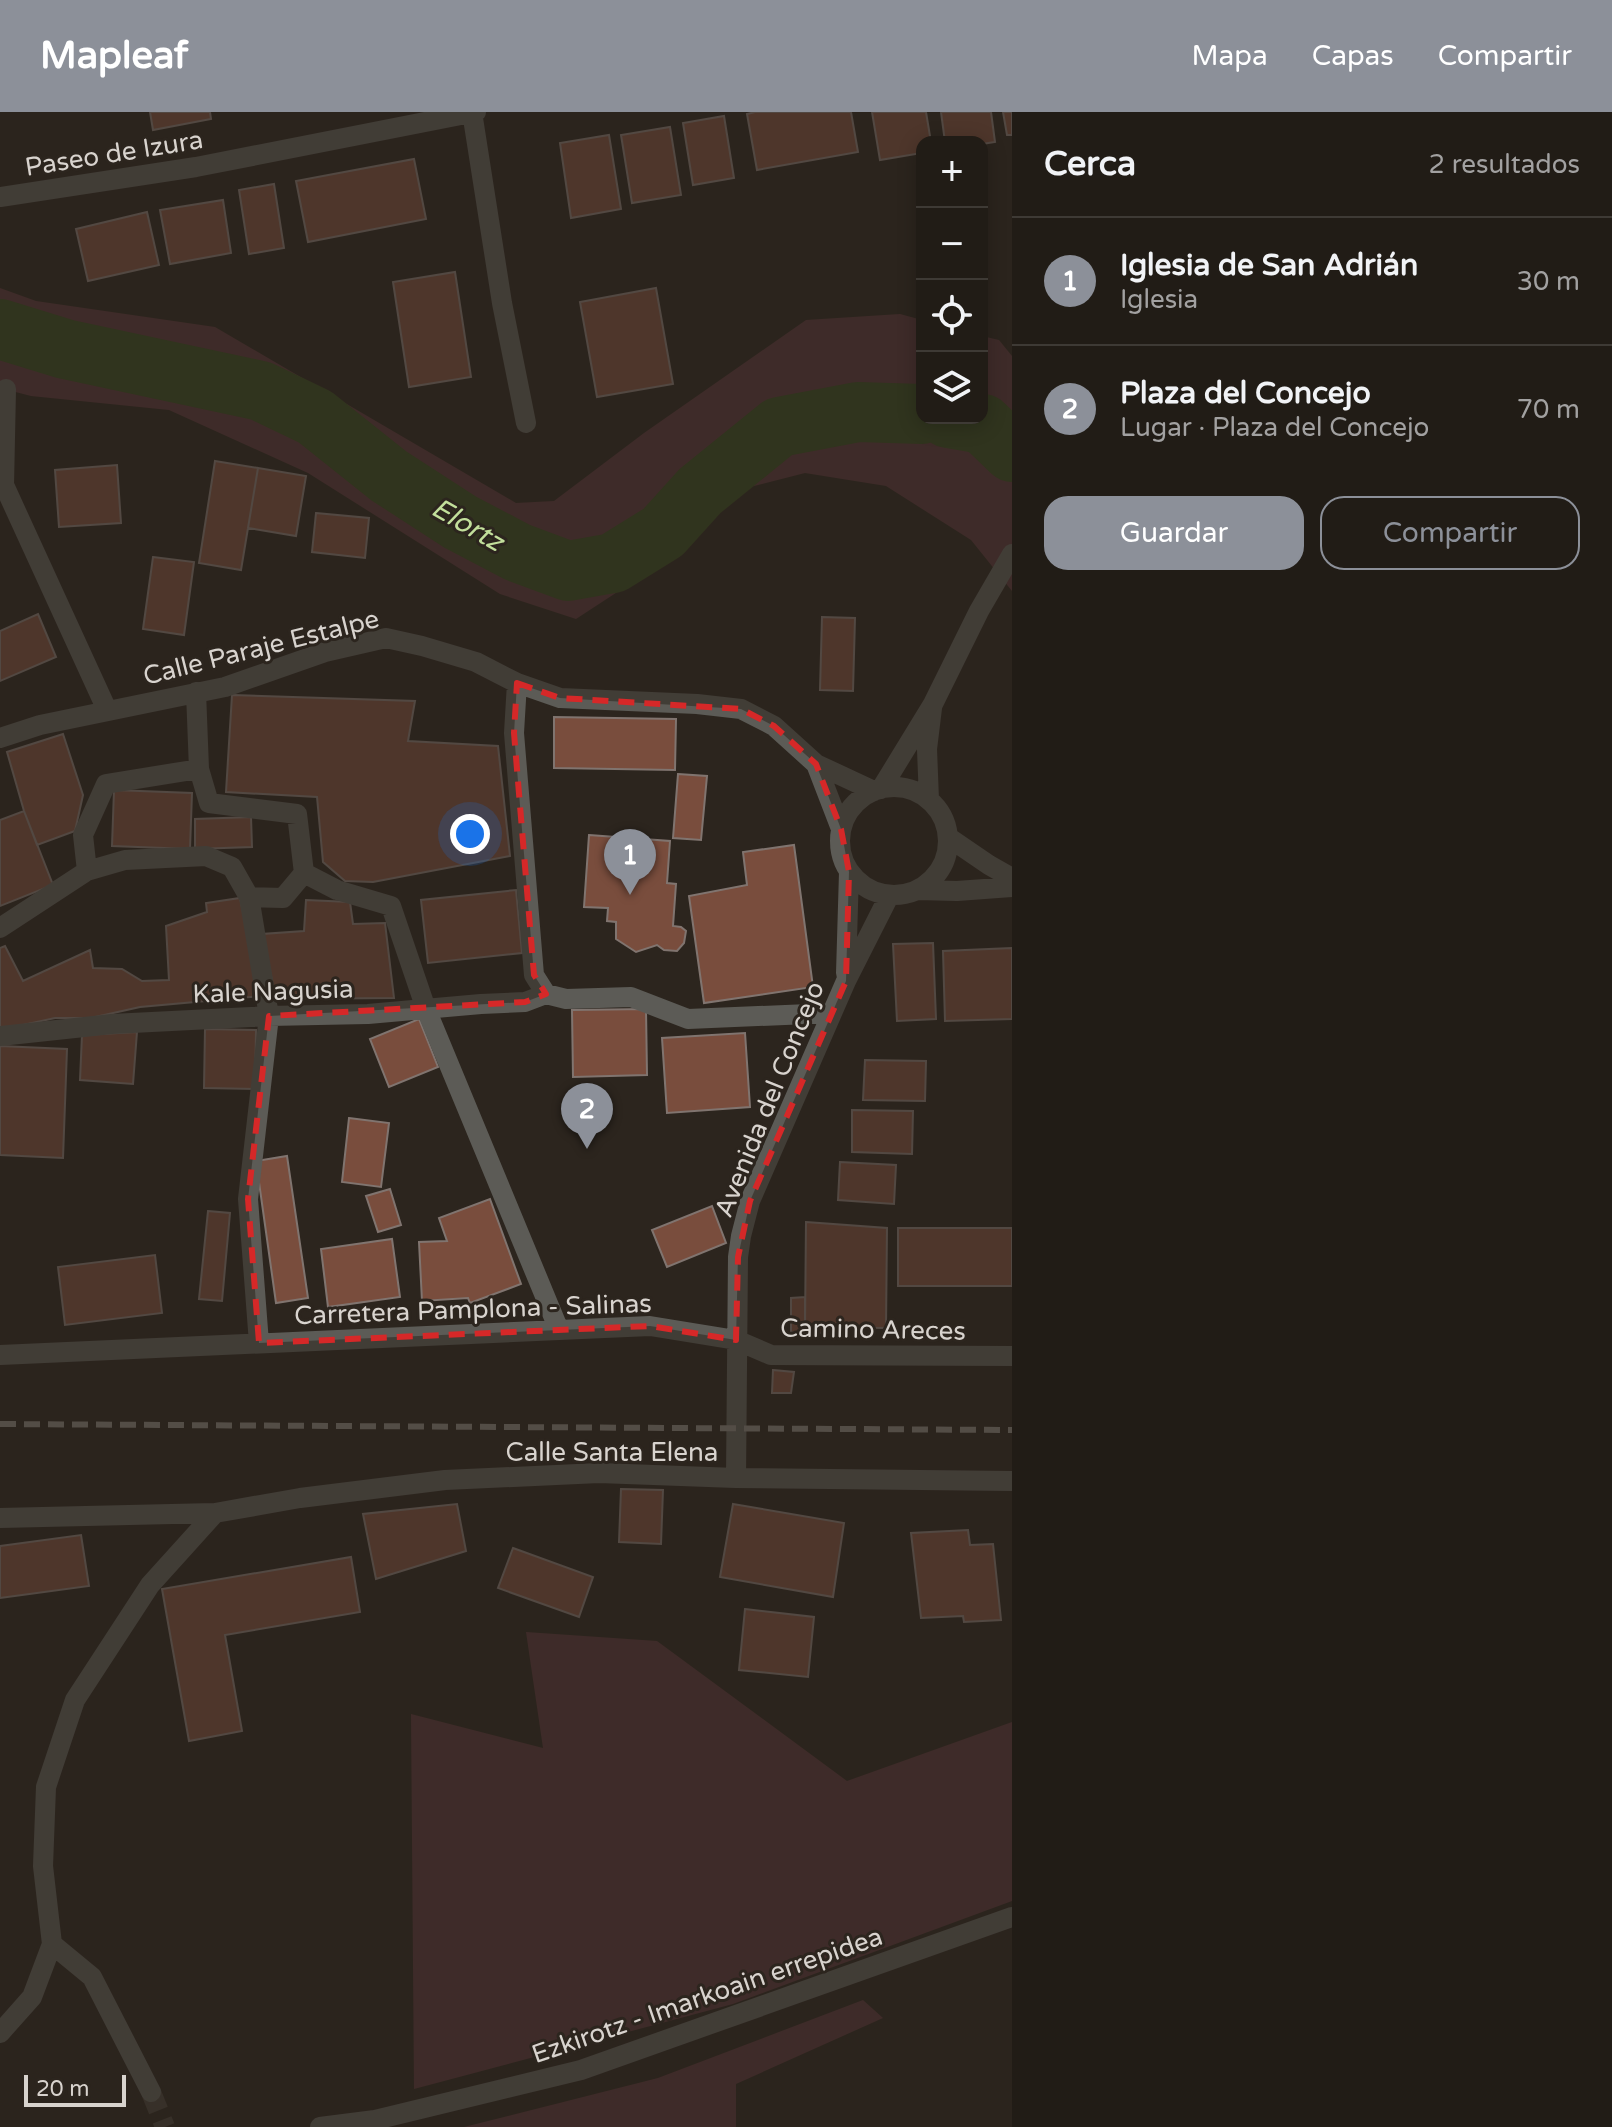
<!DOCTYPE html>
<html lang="es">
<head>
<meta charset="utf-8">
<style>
  body { margin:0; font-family:"Varela Round",sans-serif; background:#2d2923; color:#f1f3f6 }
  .controls { position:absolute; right:24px; top:24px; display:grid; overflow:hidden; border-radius:16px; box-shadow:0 4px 20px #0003 }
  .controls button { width:72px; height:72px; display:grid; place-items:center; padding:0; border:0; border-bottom:2px solid #3e3a35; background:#211c16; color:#f1f3f6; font:40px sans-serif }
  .scale { position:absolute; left:24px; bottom:20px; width:102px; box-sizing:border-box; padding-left:8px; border:4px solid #d8d3ce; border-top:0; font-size:22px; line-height:28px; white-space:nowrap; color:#d8d3ce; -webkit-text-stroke:6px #2c251e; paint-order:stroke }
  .you { position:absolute; left:470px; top:722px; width:28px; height:28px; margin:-20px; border:6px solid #fff; border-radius:50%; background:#1a73e8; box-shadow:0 0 0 12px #1a73e833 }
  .badge { display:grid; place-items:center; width:52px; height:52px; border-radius:50%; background:#8c9099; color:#fff; font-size:26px; font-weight:700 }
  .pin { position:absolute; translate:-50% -66px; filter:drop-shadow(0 2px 4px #0008) }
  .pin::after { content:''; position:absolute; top:42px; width:28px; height:24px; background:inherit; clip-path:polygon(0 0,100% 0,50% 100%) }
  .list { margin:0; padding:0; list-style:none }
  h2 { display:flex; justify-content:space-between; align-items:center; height:104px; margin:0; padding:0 32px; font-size:34px }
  h2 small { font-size:26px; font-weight:400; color:#a2a1a1 }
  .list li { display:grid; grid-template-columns:52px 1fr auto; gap:24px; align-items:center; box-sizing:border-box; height:128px; padding:0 32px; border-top:2px solid #3e3a35 }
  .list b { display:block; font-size:30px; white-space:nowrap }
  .list p { margin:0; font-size:26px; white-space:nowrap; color:#a2a1a1 }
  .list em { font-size:26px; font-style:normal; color:#a2a1a1 }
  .actions { display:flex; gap:16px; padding:24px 32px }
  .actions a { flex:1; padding:18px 0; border:2px solid #8c9099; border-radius:24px; text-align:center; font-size:28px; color:#8c9099 }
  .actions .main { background:#8c9099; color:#fff }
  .icon { flex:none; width:44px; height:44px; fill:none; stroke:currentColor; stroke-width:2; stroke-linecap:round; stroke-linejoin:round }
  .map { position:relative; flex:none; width:1012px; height:2015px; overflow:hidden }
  header { display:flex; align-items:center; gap:48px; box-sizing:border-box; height:112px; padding:0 40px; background:#8c9099; color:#fff }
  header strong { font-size:38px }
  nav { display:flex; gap:44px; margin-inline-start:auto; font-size:28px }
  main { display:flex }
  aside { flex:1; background:#211c16 }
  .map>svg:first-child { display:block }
  .green { fill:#563438 }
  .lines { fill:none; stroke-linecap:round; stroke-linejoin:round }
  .river { stroke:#37471f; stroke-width:60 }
  .building { fill:#794d3d; stroke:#80746f; stroke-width:2 }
  .minor-tunnel { stroke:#463f38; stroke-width:20; stroke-dasharray:20 10; stroke-linecap:butt }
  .minor { stroke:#5c5b56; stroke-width:20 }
  .rail { stroke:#847e78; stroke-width:6; stroke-dasharray:16 8; stroke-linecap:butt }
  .marked { fill:none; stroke:#d62828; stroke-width:6; stroke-dasharray:16 10; stroke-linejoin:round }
  .labels { text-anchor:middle; stroke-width:6; stroke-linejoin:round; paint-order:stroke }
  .street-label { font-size:26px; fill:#d8d3ce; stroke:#2c251e }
  .water-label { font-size:28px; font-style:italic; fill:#c2df9b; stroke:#2c251e }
</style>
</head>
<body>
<header>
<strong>Mapleaf</strong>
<nav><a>Mapa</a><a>Capas</a><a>Compartir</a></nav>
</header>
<main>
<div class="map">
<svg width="1012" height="2015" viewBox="0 0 1012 2015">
  <rect width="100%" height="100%" fill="#2c251e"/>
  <!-- green -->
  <path class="green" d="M0,176L36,189L215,215L516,391L554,389L644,321L806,208L900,202L922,208V306H982V224L999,228L1012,244V479L971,428L886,374L805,361L746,376L674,443L576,507L500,482L308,361L169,298L31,284L0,276Z
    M526,1520L657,1529L847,1669L1012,1610V1789L733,1892L414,1977L411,1602L543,1636Z
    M863,1888L883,1906L736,1972V2015H464L658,1966Z"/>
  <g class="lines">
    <!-- river -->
    <path class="river" d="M0,217L65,237L261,279L315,305L389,364L460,410L517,440L568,459L613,451L663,420L700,379L779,315L858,300L922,302
      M948,306L983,312L1012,340"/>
  </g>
  <!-- building -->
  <path class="building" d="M150,0H210L211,7L153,18Z
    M755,0H851L858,40L757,58L747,2Z
    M872,0H926L931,30H922V41L880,48Z
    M941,0H991L995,30L982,32V30H945Z
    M1003,0H1012V23H1007Z
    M724,4L734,66L693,73L683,11Z
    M670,15L681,83L632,91L621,23Z
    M609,23L621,97L571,106L560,31Z
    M414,47L426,107L308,130L296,69Z
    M274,72L284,136L249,142L239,78Z
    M223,88L231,141L170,152L160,98Z
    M147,100L159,153L88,169L76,117Z
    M455,160L471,265L409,275L393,170Z
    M656,176L673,272L597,285L580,190Z
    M215,349L258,356L241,458L199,451Z
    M117,353L121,411L59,415L55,358Z
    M258,356L306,364L296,424L248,416Z
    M316,401L369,406L365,446L312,440Z
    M153,445L194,450L184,523L143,517Z
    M38,502L56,545L0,569V519Z
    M822,505L855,506L853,579L820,578Z
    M232,583L415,589L408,629L498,634L510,744L373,770L345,769L323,750L317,685L226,680Z
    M554,605L676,607L675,658L554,656Z
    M63,622L83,683L75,719L37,733L24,699L7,640Z
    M678,662L707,664L701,728L673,726Z
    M114,678L192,681L190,737L112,734Z
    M24,699L53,773L0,794V708Z
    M251,705L252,735L195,737V707Z
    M589,723L670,729L667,771L676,772L673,814L681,815L686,819L684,831L677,839L664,838L657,833L636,840L616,827V810L607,809L608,796L584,795Z
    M794,733L813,875L704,891L689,784L747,773L743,740Z
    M516,778L522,841L428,851L421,788Z
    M240,786L261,884L140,895L91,906H55L0,918V836L5,834L23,869L90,838L93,856L122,857L142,869L169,868L166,814L207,800L206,791Z
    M306,788L350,790L353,812L385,811L394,886L276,887L262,822L304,819Z
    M933,831L936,907L897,909L893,832Z
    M1012,836V907L945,909L943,839Z
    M646,897L647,963L573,965L572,898Z
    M419,907L438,955L389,975L370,927Z
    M205,917L256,918L255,977L204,976Z
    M137,920L133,972L80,968L82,923Z
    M745,921L750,995L667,1001L662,926Z
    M0,934L67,937L63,1046L0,1043Z
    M865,948L926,949L925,989L863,988Z
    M852,998L913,999L912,1042L852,1040Z
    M349,1006L389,1011L381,1075L342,1070Z
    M287,1044L308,1186L276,1191L256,1049Z
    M840,1050L896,1053L894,1092L838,1088Z
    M390,1077L401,1113L378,1120L366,1084Z
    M490,1087L521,1172L470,1191L468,1186L422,1189L419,1130L447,1129L439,1106Z
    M712,1094L726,1131L667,1155L652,1118Z
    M208,1099L230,1101L222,1189L199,1187Z
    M806,1110L887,1116L886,1216L805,1215Z
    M898,1116H1012V1174H898Z
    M392,1127L400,1185L328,1195L321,1137Z
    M155,1143L162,1201L65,1213L58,1155Z
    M805,1185V1215H824V1221L791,1220V1186Z
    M773,1258L794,1260L791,1281H772Z
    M621,1377L663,1378L661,1432L619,1430Z
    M457,1392L466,1439L376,1467L363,1402Z
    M733,1392L844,1411L833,1485L720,1465Z
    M968,1418L970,1433L993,1432L1001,1508L964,1510L963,1504L921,1506L911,1421Z
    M81,1423L89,1474L0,1486V1434Z
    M513,1436L593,1465L579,1505L498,1476Z
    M351,1445L360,1500L225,1523L242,1619L189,1629L162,1477Z
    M745,1497L814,1505L808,1565L739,1558Z"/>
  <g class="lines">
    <!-- minor-tunnel -->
    <path class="minor-tunnel" d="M151,1980L165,2015"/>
    <!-- minor -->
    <path class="minor" d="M472,0L502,191L526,311
      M0,85L196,55L476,0
      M6,277L4,373L107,598
      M517,571L514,621L534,863L546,882L566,887L631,885L688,907L832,901
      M196,580L199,657L209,691L297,702L304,761L283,786L249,785
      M0,626L40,613L225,575L325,540L386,526L422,534L476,550L517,571L560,586L697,592L741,597L774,614L816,652L874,679
      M816,652L841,717
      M840 729a54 54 0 1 1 108 0a54 54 0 1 1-108 0Z
      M881,677L933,592L979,499L1012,442
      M929,688L927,637L932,596
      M948,725L989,753L1012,766
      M87,759L83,723L106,672L199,657
      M304,761L337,778L391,794L426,897L559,1218
      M918,778L957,779L1012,775
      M0,816L87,759L125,748L206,744L232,755L249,785L269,904L248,1087L259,1231
      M846,861L849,760
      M0,924L112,912L269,904L368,902L481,892L525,890L546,882
      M0,1243L650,1214L736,1228L771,1243L1012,1244
      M736,1366L738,1145L741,1124L750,1089L846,869L889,784
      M0,1406L215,1401
      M52,1832L43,1754L46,1675L75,1588L150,1473L215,1401L300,1386L445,1368L599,1361L736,1366L1012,1369
      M0,1921L32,1885L52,1832L92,1865L151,1980
      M320,2015L375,2008L581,1958L1012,1805"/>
    <!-- rail -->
    <path class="rail" d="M0,1312L1012,1318"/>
  </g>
  <!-- marked area -->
  <path d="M0 0H1012V2015H0ZM517,571L560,586L741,597L774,614L816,652L841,717L849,760L846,869L750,1089L738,1145L736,1228L650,1214L259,1231L248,1087L269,904L525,890L546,882L534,863L514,621Z" fill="#2c251e" fill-opacity=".55" fill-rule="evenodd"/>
  <path class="marked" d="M517,571L560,586L741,597L774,614L816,652L841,717L849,760L846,869L750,1089L738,1145L736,1228L650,1214L259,1231L248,1087L269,904L525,890L546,882L534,863L514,621Z"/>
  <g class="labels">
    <!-- street labels -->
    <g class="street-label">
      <text transform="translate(114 41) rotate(-9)" y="9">Paseo de Izura</text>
      <text transform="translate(261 535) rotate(-14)" y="9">Calle Paraje Estalpe</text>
      <text transform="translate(273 879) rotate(-2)" y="9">Kale Nagusia</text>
      <text transform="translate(769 987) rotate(-68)" y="9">Avenida del Concejo</text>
      <text transform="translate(473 1197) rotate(-2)" y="9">Carretera Pamplona - Salinas</text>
      <text transform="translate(873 1217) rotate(1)" y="9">Camino Areces</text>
      <text x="612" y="1349">Calle Santa Elena</text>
      <text transform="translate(707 1883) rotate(-19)" y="9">Ezkirotz - Imarkoain errepidea</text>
    </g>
    <!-- water labels -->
    <g class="water-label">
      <text transform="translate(468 412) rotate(30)" y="10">Elortz</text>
    </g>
  </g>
</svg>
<div class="controls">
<button>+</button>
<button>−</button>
<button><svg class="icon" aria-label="locate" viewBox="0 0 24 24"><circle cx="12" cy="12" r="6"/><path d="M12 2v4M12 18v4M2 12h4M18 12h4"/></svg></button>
<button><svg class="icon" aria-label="layers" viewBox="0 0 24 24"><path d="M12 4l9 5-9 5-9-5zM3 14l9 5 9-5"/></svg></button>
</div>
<div class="scale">20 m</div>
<div class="you"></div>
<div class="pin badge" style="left:630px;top:783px">1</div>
<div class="pin badge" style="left:587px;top:1037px">2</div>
</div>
<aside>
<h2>Cerca<small>2 resultados</small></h2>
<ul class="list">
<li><span class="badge">1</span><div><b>Iglesia de San Adrián</b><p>Iglesia</p></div><em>30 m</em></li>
<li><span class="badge">2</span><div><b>Plaza del Concejo</b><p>Lugar · Plaza del Concejo</p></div><em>70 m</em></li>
</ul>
<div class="actions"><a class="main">Guardar</a><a>Compartir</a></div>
</aside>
</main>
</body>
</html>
